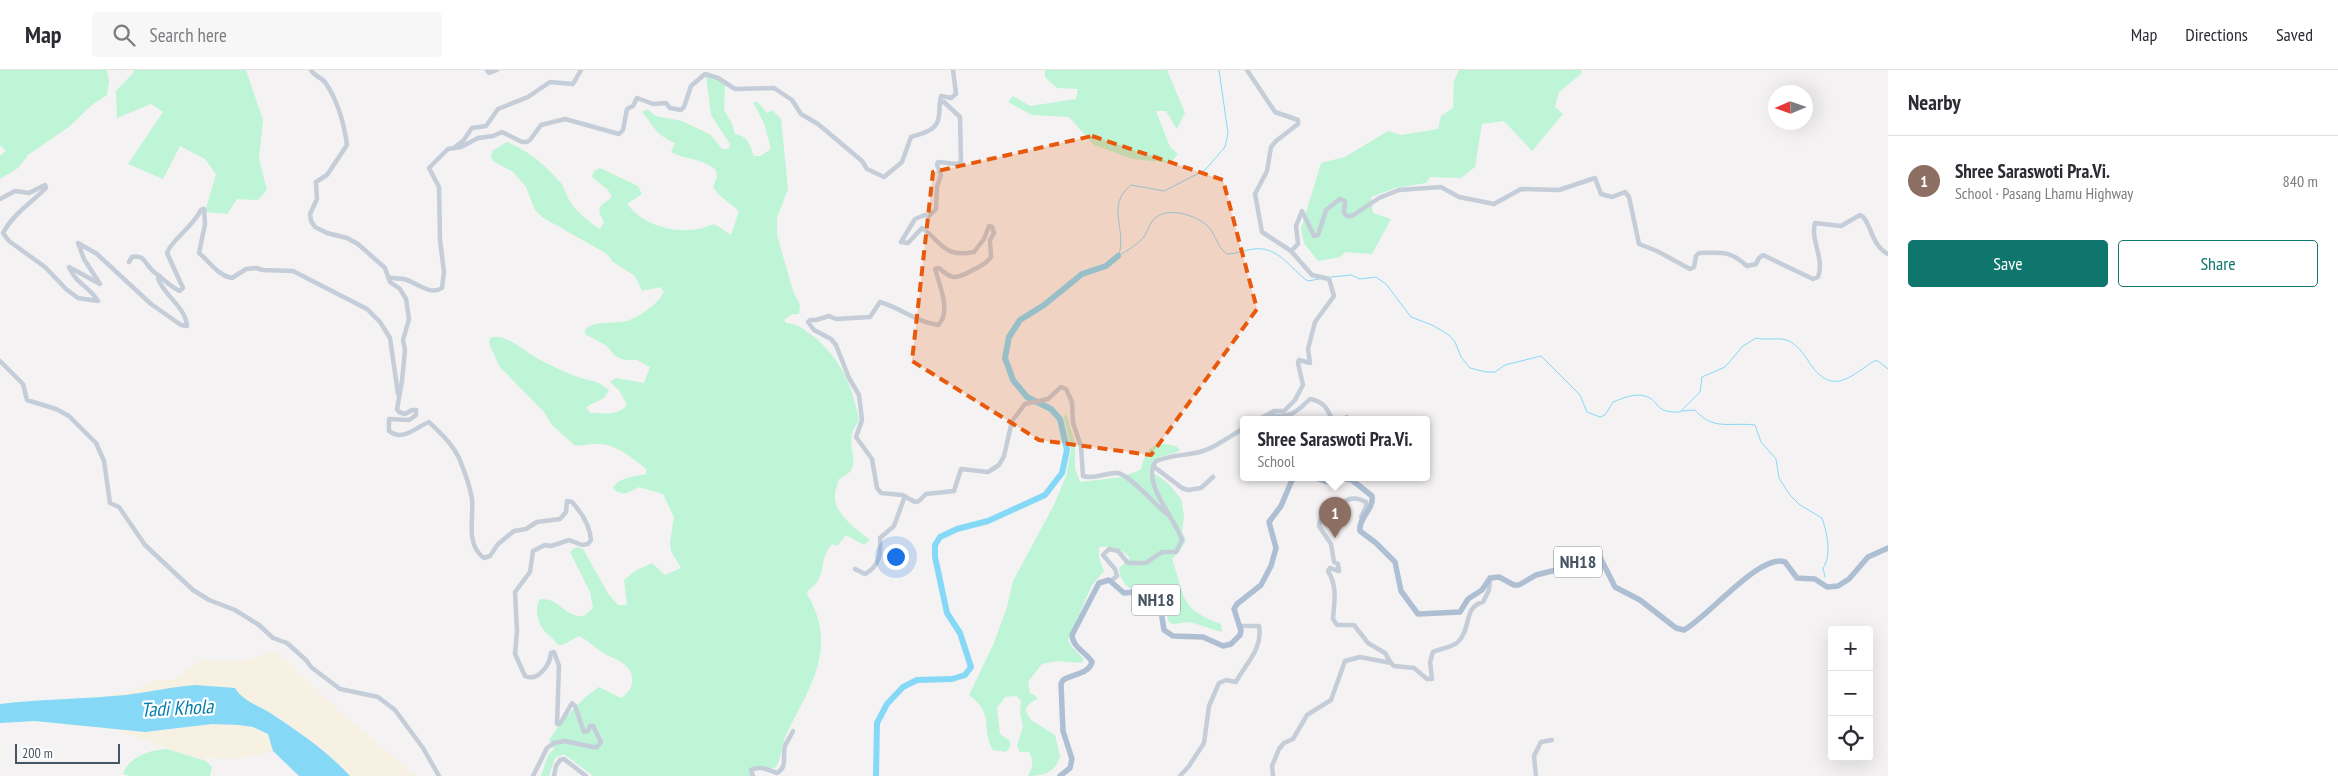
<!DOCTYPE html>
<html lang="en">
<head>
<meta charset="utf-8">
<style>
  body { margin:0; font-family:"PT Sans Narrow",sans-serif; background:#f7f7f7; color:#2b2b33 }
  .controls { position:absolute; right:15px; bottom:15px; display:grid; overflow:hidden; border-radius:5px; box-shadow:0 5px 20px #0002 }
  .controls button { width:45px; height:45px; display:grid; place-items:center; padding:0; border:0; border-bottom:1px solid #e1e1e2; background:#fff; color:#2b2b33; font:25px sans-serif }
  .compass { position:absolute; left:1768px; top:15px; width:45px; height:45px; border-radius:50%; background:#fff; box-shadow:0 5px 20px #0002; rotate:268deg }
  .scale { position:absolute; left:15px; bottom:12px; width:105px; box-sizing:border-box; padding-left:5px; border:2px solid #475462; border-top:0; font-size:14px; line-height:18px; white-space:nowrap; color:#475462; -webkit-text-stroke:4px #fff; paint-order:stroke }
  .you { position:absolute; left:895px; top:486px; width:18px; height:18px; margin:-12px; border:4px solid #fff; border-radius:50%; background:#1a73e8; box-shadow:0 0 0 8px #1a73e833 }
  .badge { display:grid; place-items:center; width:32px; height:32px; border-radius:50%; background:#0f766e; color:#fff; font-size:16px; font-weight:700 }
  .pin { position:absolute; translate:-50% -41px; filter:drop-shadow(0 1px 2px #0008) }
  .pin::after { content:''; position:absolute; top:26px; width:18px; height:15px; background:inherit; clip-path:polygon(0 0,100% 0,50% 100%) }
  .popup { position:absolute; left:1240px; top:346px; width:190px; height:65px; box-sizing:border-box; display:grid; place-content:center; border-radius:5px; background:#fff; filter:drop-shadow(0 1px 4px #0005); font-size:16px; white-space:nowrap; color:#7c7c81 }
  .popup b { font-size:19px; color:#2b2b33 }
  .popup::after { content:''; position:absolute; left:50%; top:100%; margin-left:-10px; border:10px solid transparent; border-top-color:#fff }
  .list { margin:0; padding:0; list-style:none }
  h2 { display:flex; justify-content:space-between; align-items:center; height:65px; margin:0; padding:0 20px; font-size:21px }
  h2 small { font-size:16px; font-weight:400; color:#7c7c81 }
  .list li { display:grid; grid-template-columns:32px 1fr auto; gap:15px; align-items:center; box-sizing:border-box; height:90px; padding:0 20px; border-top:1px solid #e1e1e2 }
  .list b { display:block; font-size:19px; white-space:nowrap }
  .list p { margin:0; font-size:16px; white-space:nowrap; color:#7c7c81 }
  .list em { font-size:16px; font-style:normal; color:#7c7c81 }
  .actions { display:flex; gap:10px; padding:15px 20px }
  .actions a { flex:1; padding:11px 0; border:1px solid #0f766e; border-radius:5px; text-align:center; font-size:18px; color:#0f766e }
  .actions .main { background:#0f766e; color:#fff }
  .icon { flex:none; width:28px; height:28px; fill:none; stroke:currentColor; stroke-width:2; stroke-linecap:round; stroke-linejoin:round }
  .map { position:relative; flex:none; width:1888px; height:706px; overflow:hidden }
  header { display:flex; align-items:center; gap:30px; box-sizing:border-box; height:70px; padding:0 25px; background:#fff; border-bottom:1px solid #e1e1e2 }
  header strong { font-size:24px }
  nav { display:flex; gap:28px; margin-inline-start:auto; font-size:18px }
  .search { width:350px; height:45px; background:#f7f7f7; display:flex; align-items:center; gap:12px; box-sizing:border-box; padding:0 18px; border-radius:5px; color:#7c7c81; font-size:19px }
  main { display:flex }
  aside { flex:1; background:#fff }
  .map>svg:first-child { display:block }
  .green { fill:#bdf5d6 }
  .sand { fill:#f6f1e2 }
  .water { fill:#85d9f7 }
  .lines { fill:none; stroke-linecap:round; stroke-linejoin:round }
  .stream { stroke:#85d9f7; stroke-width:1 }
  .river { stroke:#85d9f7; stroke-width:6 }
  .minor { stroke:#c4cdd8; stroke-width:4.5 }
  .major { stroke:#afbfd3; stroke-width:5.5 }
  .marked { fill:#e8590c; fill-opacity:0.2; stroke:#e8590c; stroke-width:4; stroke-dasharray:10 6; stroke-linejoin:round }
  .labels { text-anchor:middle; stroke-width:4.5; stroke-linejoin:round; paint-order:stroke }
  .shield { fill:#fff; stroke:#7e8791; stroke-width:1 }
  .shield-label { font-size:18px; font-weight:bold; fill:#475462 }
  .water-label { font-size:20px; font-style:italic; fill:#027eab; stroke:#fff }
</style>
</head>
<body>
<header>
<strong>Map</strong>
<div class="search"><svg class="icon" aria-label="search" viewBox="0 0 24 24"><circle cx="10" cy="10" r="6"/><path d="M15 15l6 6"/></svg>Search here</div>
<nav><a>Map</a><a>Directions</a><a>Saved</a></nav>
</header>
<main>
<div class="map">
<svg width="1888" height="706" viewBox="0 0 1888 706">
  <rect width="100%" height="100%" fill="#f4f2f2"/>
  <!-- green -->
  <path class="green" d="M0,0H107L109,11L107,25L93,34L70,56L28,85L18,98L0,109V86L6,81L0,75Z
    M133,0H246L263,50L259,89L267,120L258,130L237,129L227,144L205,142L216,104L205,89L180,76L163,109L128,94L163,42L151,34L117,48L116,21L134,2Z
    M1045,0H1167L1185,43L1177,59L1166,41H1156L1170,77L1178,84L1170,93L1132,89L1094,75L1069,47L1032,45L1008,32L1013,26L1030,36L1076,29L1078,19L1057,18L1045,7Z
    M1459,0H1581L1582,3L1559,22L1555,37L1563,44L1532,81L1504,51L1482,54L1475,97L1461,108L1430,107L1426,113L1395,118L1371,127L1373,143L1391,149L1372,184L1345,182L1340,187L1318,191L1304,173L1301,159L1321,93L1345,87L1388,61L1401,65L1438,59L1441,46L1453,38L1454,11Z
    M706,5L725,13L724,40L732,54L735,64C749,67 749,74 754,86H760L771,79L764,53L753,32H758L767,43L772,40L781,49L788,119L777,148V165L793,221L800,235L799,244H792L784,250L786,253C799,254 803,259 813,266C841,289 852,315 859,350C857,354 853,359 852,364C848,383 864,398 839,409C838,414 835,420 835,425C833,443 857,460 870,470L864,475L846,465L837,476L832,474C820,487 825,500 817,512C813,517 809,518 807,524C839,578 810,616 786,665C781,676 782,689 775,698H755L752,706H593L564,684L555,688L549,706H541L548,685L554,679L549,670C562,650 579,630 599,617L621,628C626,625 631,619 632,613C634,593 615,590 602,582C594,577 588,570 579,566L562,575L557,574C553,567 544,563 541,556C537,549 535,535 540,529C561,528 563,547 584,546L593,538L590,522L570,482L576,477L583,479L609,525L618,535H627L624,510L635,501L652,493L665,505L681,498L671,481L670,472L674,447L663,424L639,417C629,422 622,428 613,418C617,408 636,406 646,404L647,400C636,390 617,375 601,374C592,373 583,377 574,375L552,355L544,342L499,296L489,273L490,268C504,262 523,280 535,287C548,294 563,302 578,307C592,312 596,309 609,320L604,328L586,337L590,343C603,343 617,347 627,335L619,320L610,312L616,308L644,313L650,297L637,290H624L615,286L607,276L585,264V260C593,250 614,254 627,251C639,247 658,234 664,222L660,217L642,221L635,206L612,191L607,184L542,147L535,140L526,117L513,102L493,91L491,87L492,81L507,72C528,80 545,95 560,112C565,118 566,126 571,133C578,143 589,152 600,159L604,152C594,135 602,136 612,127L608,120L592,107L594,101L600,98L638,116L642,124L627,134C646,159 685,167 714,154L731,165L739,141L719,125L713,117L717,107L716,100C702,88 686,90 671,82L675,73C653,63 656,58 642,42L647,39L656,46L682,51L711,65L722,79H729L730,74L711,45Z
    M1066,343L1075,373V398L1080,412L1123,407C1130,403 1135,403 1141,399C1145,383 1151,370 1170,375C1175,376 1177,376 1180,380C1166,389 1152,381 1149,405L1150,407L1155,404L1169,414L1181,429L1184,446L1182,462L1186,470L1180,481L1172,489C1185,526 1179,539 1221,554L1222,562L1190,552L1173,554L1168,551C1167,542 1166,529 1158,522C1146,510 1133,528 1124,512C1121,507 1119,504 1119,498L1130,488C1121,478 1113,476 1099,477V488L1104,501L1092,515L1068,570L1072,577L1084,589L1081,593L1058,591L1042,594L1028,612L1030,623L1036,626L1037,629L1030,633L1025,640L1031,650L1055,665L1060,686C1056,702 1044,706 1028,706C1033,696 1034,692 1029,682H1020L1017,676L1023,656L1020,643L1021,630L1016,626L1005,627L997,638L1000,664L1010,671V677L1006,682L993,680C980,658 996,645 969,625L994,573L1007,537L1013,511L1054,435L1066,406L1071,380L1064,347Z
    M167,679L206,691L212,697L210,706H131L123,704C129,686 150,680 167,679Z"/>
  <!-- sand -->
  <path class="sand" d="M271,582H280L285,590L347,648L416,706H350C328,682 299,662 272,644C261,637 246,634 239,625H128L95,628L129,622L155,610H176L193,594L203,590L244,591Z
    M212,654C232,655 251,653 268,664L273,681C243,689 237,692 204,686L206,691L117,661L167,660Z"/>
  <!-- water -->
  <path class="water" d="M195,615L235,618C244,632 258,635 272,644C299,662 328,682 350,706H299L273,681L268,664L253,657L239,655L212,654L145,662L35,651L0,653V634C42,629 84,629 126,625C149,622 171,617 195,615Z"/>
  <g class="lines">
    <!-- stream -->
    <path class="stream" d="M1119,185C1127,157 1105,136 1131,115L1164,121L1205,100L1225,77L1228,63L1219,0
      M1118,186C1127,181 1137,175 1144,167C1147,162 1149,155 1153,150C1166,136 1191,144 1204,153C1216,161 1216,177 1227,184C1237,184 1244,180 1254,179C1279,176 1290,199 1308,211L1319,209
      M1331,207L1351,205L1360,209L1376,207L1386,214L1411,247L1432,255L1449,265L1455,272L1461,287L1470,298L1486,302H1495L1505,295L1541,286L1580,325L1587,342L1600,347L1605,345L1613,332C1623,328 1634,323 1645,326C1661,331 1653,343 1680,342L1700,322L1702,307L1725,297L1743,276L1756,268C1768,271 1780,266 1791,272C1800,278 1805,286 1811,295C1833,326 1851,306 1874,291H1878L1888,299
      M1682,341L1695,340C1713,361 1730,352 1755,355L1761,372L1776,389L1779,408L1789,424L1800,435L1822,448C1827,462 1832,486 1823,498L1825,507"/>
    <!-- river -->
    <path class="river" d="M876,706L877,653L887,634L903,617L917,610L952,609L965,605L971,597L960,563L947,543L935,487V475L940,467L957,459L988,451L1045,425L1062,403L1067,380L1060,349L1051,339L1027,327L1013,310L1005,288L1009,267L1020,250L1044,235L1082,204L1106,196L1118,186"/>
    <!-- minor -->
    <path class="minor" d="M311,0C314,6 321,7 325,12C338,31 344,53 347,75L327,105L316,112L317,129L310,144L311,151L315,157L327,163L347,168L358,174L385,198L390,212L400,219L406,229L409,249L403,270L405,280L402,311L397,339L399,342L405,344L412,340H416V345L409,350L389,349V361C403,372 416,357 429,352C440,363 452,373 459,388C464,400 470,416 472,429C474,449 465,474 484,488L490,486L498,474L514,461L526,459L537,452L560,449L566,442L567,431L572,432C582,443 590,455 591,470L588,474L582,475L569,470L551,476L545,475L533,481L530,502L515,522L517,561L515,584L525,606C538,612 550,595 551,583L554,582L559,596L557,654H560L572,633L575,636L584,662L588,661L590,656H593L601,672L597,677H593L565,671L554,673L547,678L533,706
      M487,0L489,3L497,0
      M1247,0L1275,42L1298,50V54L1276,71L1271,77L1267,101L1255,124L1262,162L1291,181L1312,205L1329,209L1334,226L1315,252L1308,279L1310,293L1299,290L1298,293L1303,315L1295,330L1284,341H1274L1260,349
      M940,32L941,26L951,28L956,24L953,0
      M455,77L463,71L472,58L486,56L498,39L528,27L550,12L573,14L581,0
      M0,129L15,121L29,123L45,115L46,118C31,133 13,144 3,163L9,171L45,197L66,219L78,228L98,231C89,216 76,214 69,197L100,214L84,189L78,173L97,184L151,234L181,255L187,256C186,238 165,226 158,209L160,206
      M1291,181L1298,174L1296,156L1302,141L1314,166L1318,165L1326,140L1340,129L1345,131L1344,143L1347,146H1352L1379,128L1399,120L1441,117L1459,127L1494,134L1521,119L1559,120L1595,108L1601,124L1612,127L1625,122L1629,127L1639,174L1657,181L1690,199L1694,197L1696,186L1699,183C1722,183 1729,180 1747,196L1756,194L1759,188L1763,185L1813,209L1818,207C1825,189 1810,170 1815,153L1841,156L1860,145C1871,149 1870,175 1888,184
      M129,192L132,187C145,184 145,195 154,202C161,207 173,219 180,221L183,218L167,183C171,170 193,157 201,140L204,139L205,154L199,183C210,192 217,205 232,208L246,199L256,198L263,200L293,201L367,239L380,252L390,268L398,324
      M388,207C393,209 398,208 404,209C416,212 430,226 442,218L444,202L440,170L439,117L429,98L448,79L461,77L478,68L493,66L502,62L522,72H527L530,70L541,55L565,49L619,64L623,60L627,39L633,36L637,28L653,34L666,33L670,38L681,40L684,37L691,16L705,4L718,8L735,19L774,18L792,30L801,44L818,54L862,91L867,99L884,107L902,92L911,67C923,63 938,61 939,45C940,40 939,37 940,32H944L960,47L961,92L957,94L938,92L937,95L941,105L937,117L936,139L929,146L925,145L915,149L901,172L908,173L922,158C942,172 943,188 974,182L984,169L989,156L992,157L994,163L990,170L991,187C985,195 980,196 971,201C956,209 952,210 939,198L935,199C939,214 952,242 938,255C916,252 901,238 880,232L870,247L836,249L829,246L816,250H810L808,252L814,260L831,269L836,275L849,308L859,325L862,350L856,367L872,389L877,418L881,423L902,425L915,432L919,431L926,424L954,421L961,399L988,402L999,395L1004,386L1012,351L1025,334L1048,329L1061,317L1066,319L1072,332L1073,353L1081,376L1083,406C1095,410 1106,402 1118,403C1130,405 1155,435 1168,445
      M0,291L23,314L27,330L56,339L69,346L96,373L104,391L110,433L119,437L145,475L193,520L209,530L235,540L259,555L273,568L287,573L306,590L311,597L340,619L378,627L395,640L423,678L439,706
      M1270,345C1288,350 1298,341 1310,329C1324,332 1327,338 1332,349
      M1343,349L1347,347L1349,349
      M1153,396L1182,418L1188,420L1201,418L1213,407
      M855,499L865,504C880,496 881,483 880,468L894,456L905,426
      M1111,511L1117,506L1115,499L1103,485L1109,479L1118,481L1128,493H1146L1162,482H1176L1182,470C1176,449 1140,412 1156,391C1171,385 1180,386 1195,383C1212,380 1229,367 1244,358
      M1391,593L1394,596L1414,598L1427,609H1432L1430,592L1433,582C1441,578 1452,578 1458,572C1472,558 1463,537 1483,532L1489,520L1490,509
      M554,706L556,696L560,690L564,689L586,706
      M753,706L751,700C760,695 768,700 777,703C788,697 782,686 785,676C787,671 791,666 793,661
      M1180,706L1189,696L1204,673L1209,636L1219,613L1226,610L1236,612C1246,593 1263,579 1259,556H1239
      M1273,706L1272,696L1279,679L1284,673L1293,669L1307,645L1331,630L1345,591L1360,587L1391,593L1385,583L1368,573L1354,555H1337L1333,549C1334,533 1338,517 1328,501L1330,498L1339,501L1338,494L1334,492L1331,474L1319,456C1320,446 1326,443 1333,438C1345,431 1352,424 1366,432V437L1361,447
      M1536,706L1534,686L1541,672L1552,670"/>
    <!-- major -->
    <path class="major" d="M1312,407L1328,412L1341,408L1352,410L1372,426C1374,440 1358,448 1360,461L1376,473L1395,492L1401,521L1418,544L1460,542L1468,529L1482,520L1490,508L1499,507L1514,515H1519L1536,505L1572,496L1583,487L1592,483L1600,487L1615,517L1640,530L1676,558L1684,560C1707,548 1761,482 1785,492L1797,508L1815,509L1827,517L1838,516L1849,509L1868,487L1888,478
      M1060,706L1070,698L1072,689L1063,661L1061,614L1063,610C1073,604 1089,604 1092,592C1086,582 1073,578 1072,565L1099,513L1109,510L1124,523L1145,521L1151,522L1161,541L1164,560L1173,566L1203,567L1223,576L1231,574L1240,565L1241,561L1234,539L1237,534L1261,515L1271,496L1276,478L1269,452L1281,436L1292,410L1296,407"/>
  </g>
  <!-- marked area -->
  <path class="marked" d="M1092,66L1223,110L1257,239L1151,385L1039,370L912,291L933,102Z"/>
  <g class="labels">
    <!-- shield labels -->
    <g class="shield">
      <rect x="1554" y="476.5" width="48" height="31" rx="4"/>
      <rect x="1132" y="514.5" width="48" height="31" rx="4"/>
    </g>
    <g class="shield-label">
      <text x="1578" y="498">NH18</text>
      <text x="1156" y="536">NH18</text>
    </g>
    <!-- water labels -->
    <g class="water-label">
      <text transform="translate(177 638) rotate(-3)" y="7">Tadi Khola</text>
    </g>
  </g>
</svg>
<div class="controls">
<button>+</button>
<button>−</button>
<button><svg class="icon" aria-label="locate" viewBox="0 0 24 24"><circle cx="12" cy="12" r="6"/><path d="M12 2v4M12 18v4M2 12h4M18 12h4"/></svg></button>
</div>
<svg class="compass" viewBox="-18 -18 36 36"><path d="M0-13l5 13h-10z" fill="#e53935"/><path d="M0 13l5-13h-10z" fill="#7c7c81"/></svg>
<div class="scale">200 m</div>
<div class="you"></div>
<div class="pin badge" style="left:1335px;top:468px;background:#8d6e63">1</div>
<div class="popup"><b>Shree Saraswoti Pra.Vi.</b>School</div>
</div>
<aside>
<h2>Nearby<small></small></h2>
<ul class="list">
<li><span class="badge" style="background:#8d6e63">1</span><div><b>Shree Saraswoti Pra.Vi.</b><p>School · Pasang Lhamu Highway</p></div><em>840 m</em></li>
</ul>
<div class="actions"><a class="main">Save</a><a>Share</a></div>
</aside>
</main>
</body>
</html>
